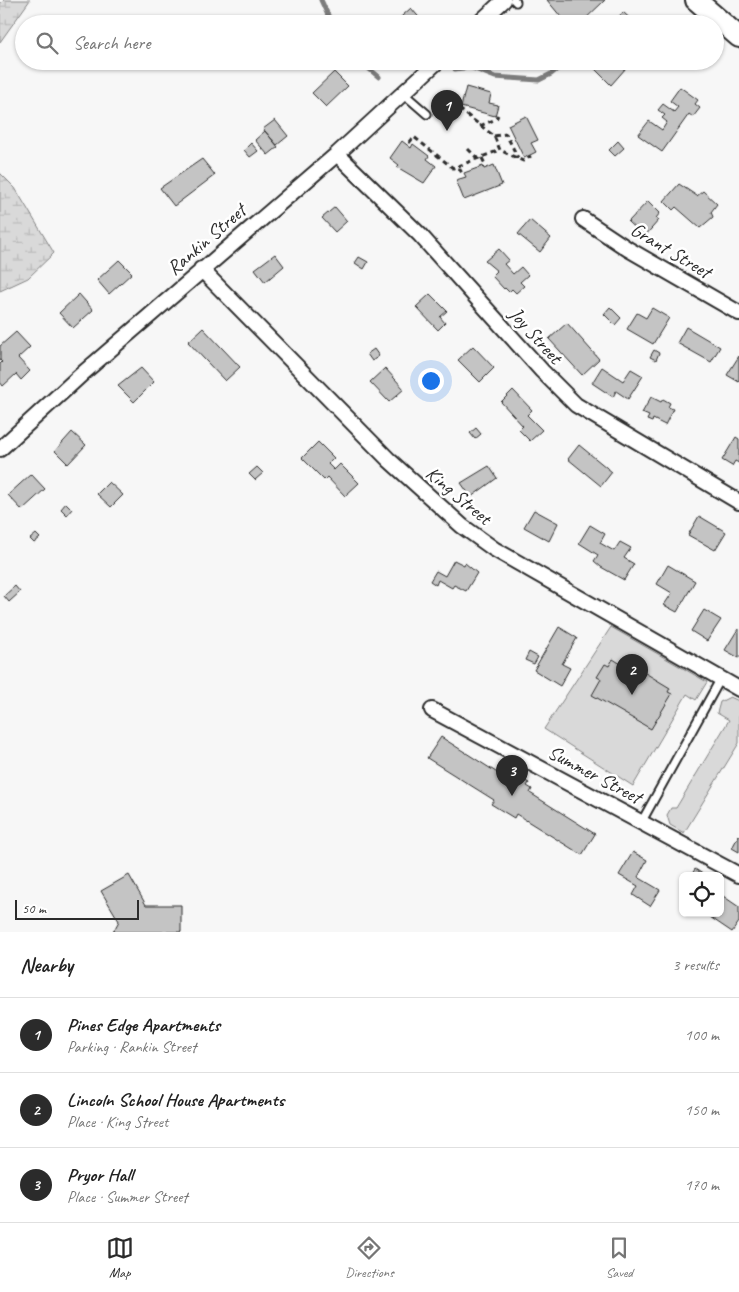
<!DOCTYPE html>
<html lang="en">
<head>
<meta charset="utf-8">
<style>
  body { margin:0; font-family:Caveat,sans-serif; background:#f6f6f6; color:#222 }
  .controls { position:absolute; right:15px; bottom:15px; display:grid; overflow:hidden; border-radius:8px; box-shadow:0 1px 4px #0004 }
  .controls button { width:45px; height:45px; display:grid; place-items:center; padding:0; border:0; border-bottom:1px solid #e0e0e0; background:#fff; color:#222; font:25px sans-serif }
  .scale { position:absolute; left:15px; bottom:12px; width:124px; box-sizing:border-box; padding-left:5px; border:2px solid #2b2b2b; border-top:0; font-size:14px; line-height:18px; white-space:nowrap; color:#2b2b2b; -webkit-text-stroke:4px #fff; paint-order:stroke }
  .you { position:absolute; left:430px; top:380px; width:18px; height:18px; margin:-12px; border:4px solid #fff; border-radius:50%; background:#1a73e8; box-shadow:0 0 0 8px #1a73e833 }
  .badge { display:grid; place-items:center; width:32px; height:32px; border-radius:50%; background:#2b2b2b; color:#fff; font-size:16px; font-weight:700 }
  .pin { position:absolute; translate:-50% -41px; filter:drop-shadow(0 1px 2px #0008) }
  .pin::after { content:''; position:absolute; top:26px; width:18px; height:15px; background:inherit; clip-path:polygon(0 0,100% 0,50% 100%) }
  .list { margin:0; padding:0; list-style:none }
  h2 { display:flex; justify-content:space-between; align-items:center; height:65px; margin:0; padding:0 20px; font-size:21px }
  h2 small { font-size:16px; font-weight:400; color:#767676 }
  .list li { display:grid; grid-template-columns:32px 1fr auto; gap:15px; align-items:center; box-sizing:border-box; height:75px; padding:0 20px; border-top:1px solid #e0e0e0 }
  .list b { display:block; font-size:19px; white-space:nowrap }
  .list p { margin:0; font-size:16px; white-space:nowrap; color:#767676 }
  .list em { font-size:16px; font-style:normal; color:#767676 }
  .icon { flex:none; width:28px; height:28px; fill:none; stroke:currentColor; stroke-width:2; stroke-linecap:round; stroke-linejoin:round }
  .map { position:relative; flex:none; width:739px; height:932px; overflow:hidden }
  .search { position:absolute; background:#fff; box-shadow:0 1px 4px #0004; left:15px; right:15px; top:15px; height:55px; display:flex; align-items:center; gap:12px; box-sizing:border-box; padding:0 18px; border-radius:28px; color:#767676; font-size:19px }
  .sheet { height:290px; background:#fff }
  nav { display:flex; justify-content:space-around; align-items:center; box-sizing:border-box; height:70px; border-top:1px solid #e0e0e0; background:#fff; font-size:14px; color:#767676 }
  nav a { display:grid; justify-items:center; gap:2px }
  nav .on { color:#2b2b2b }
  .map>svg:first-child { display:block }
  .green { fill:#d9d9d9; stroke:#828282 }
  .wetland { fill:url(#wetland-marsh); stroke:#828282 }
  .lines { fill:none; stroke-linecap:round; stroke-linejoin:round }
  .stream { stroke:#7b7b7b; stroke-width:5 }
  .building { fill:#c4c4c4; stroke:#2b2b2b }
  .service-casing { stroke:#2b2b2b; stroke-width:11 }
  .minor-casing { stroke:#2b2b2b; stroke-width:18 }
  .secondary-casing { stroke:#2b2b2b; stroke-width:24 }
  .path { stroke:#2b2b2b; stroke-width:3; stroke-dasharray:5 4; stroke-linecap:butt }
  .service { stroke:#fff; stroke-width:7 }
  .minor { stroke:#fff; stroke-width:14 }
  .secondary { stroke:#fff; stroke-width:20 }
  .labels { text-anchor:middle; stroke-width:5; stroke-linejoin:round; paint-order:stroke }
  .street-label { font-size:20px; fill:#2b2b2b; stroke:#fff }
</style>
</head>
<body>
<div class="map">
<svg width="739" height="932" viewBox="0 0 739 932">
  <defs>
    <pattern id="wetland-marsh" width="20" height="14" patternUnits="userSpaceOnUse" patternTransform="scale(1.25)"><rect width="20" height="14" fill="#d9d9d9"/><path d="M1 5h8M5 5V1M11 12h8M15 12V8" fill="none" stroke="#bababa"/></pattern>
  </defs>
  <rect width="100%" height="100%" fill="#f7f7f7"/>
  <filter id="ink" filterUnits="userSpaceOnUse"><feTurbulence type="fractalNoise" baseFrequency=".02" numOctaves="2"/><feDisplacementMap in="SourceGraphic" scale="10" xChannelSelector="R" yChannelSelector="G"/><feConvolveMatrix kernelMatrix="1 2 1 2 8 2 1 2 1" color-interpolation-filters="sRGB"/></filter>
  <g filter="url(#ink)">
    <!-- green -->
    <path class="green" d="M611,627L707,682L696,700L687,694L633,786L544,729Z
      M730,697L739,701V743L684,833L670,825L667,815L671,808H676L729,720L717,713L720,702Z"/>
    <!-- wetland -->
    <path class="wetland" d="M4,0H30L0,42V4Z
      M0,173L15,188L54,253L28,278L0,291Z"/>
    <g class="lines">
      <!-- stream -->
      <path class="stream" d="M321,0L332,24
        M360,61L379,77
        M455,69L470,67L495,77L539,80L551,74L567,61"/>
    </g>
    <!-- building -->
    <path class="building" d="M547,0H605L580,24L566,23Z
      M411,8L423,22L421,24H393Z
      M623,12L636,24H612Z
      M603,61H619L626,68L611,85L595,69Z
      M334,72L348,86L326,107L312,93Z
      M466,87L491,94L489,103L498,105L495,116L461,107Z
      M680,87L698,100L695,104L700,108L693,117L689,114L662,152L638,135L649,121L662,130L667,122L662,118L665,115L658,110L663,104L674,112L678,107L670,101Z
      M526,116L538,140L531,143L536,152L524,158L508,125Z
      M275,120L288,136L277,145L263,129Z
      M265,131L278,147L268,155L255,140Z
      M402,141L411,148L413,144L429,156L427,159L436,166L424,183L397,167L399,165L390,158Z
      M618,141L624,148L615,156L609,150Z
      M251,143L258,151L250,157L244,150Z
      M202,159L215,175L174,206L160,188Z
      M494,165L502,185L464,200L456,180L466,177L464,173L483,166L484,169Z
      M679,184L697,196L703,191L717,204L711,212L713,217L700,228L676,207L673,210L664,201Z
      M648,201L660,213L656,218L659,220L644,237L628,222Z
      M335,207L347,221L335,232L322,218Z
      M530,220L551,238L540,252L518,234Z
      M499,249L509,260L504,264L513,274L521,267L528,275L520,282L524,286L516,293L512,289L509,292L505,288L504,289L492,276L497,271L485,261Z
      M275,254L284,266L265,282L255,269Z
      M359,257L368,262L364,269L355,263Z
      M119,260L132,273L109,294L97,280Z
      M79,294L93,310L73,328L59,313Z
      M430,294L447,311L440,317L445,323L438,330L416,307Z
      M610,307L621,318L615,325L604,314Z
      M652,308L669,318L653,344L627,329L637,313L646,318Z
      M567,323L599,359L582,375L549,339Z
      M686,327L720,347L711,362L677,343Z
      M203,328L240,367L225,381L188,342Z
      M16,332L30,347L18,358L30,371L21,380L16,374L3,386L0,382V364L2,362L0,360V346Z
      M473,346L494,368L480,382L458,360Z
      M374,349L379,356L372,361L367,354Z
      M654,350L659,353L656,360L650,357Z
      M739,356V382L727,375Z
      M602,367L623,381L631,369L643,376L628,399L616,391L613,397L592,383Z
      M141,368L154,382L134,402L118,386Z
      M385,368L404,389L389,402L370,382Z
      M513,390L532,410L527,415L542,430L530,441L519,430L523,426L501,402Z
      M651,397L661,402L663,399L670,403L668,407L673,409L665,425L653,419L652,422L647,420L649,416L642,413Z
      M476,428L481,434L475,439L470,433Z
      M72,432L86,445L68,464L55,451Z
      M736,437L739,439V463L735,461L732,466L722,460Z
      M318,442L334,458L328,464L334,470L340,464L359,483L345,496L327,477L324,480L302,458Z
      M579,445L612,472L601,486L568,459Z
      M489,466L497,478L471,497L461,483Z
      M257,467L263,473L255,480L249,474Z
      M31,474L45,489L22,510L8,495Z
      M109,482L123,495L111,507L97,494Z
      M66,503L72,509L67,515L61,509Z
      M534,510L558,523L549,541L524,527Z
      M699,516L726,532L715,550L688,535Z
      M590,525L605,534L600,543L614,551L620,542L631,548L624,558L634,564L624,580L601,567L594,561L598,555L579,543Z
      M36,534L40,538L34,543L30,539Z
      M454,560L464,565L465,563L477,573L466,591L454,585L452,588L438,580L436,585L430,581L436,571L445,576Z
      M668,565L695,581L677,612L664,605L672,593L657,584Z
      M15,586L20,592L9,602L4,596Z
      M704,610L721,620L707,641L691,631Z
      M559,627L577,638L562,664L570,668L560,686L534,670Z
      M738,629H739V658L725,650Z
      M529,652L538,657L534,664L525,660Z
      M613,659L624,666L627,662L670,688L668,692L672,694L651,729L592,695L601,679L597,677L605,664L609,666Z
      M441,737L507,779L510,775L513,778L515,775L529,783L527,786L532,789L530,793L595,834L582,855L516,814L514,818L491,804L494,800L427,758Z
      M739,835V852L732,848Z
      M633,852L647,860L638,877L660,890L650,906L633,895L638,886L619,875Z
      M695,869L706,876H691Z
      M129,875L146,905H181V932H113L119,921L101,891Z
      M720,894L739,907V922L732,932L704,913H720Z"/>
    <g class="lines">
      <defs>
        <path id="service" d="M514,0L516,2
          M404,94L427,114
          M642,821L721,678"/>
        <path id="minor" d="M478,24L504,0
          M337,154L420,235L542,371L576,405L739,502
          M583,219L628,249L739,313
          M201,269L389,460L462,526L494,549L739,689
          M0,449L82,374L337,154L438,61
          M432,710L739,875"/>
        <path id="secondary" d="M696,0L739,37"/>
      </defs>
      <!-- service casing -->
      <use href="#service" class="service-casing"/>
      <!-- minor casing -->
      <use href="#minor" class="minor-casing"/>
      <!-- secondary casing -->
      <use href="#secondary" class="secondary-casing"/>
      <!-- path -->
      <path class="path" d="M445,98L494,136L500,150L523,161L531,156
        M480,126L496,119L498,115
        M494,136L506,134L518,158
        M409,143L414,137L453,168L500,150
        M468,149L478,159
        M482,158L486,166
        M459,168L463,175"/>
      <!-- service -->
      <use href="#service" class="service"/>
      <!-- minor -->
      <use href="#minor" class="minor"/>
      <!-- secondary -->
      <use href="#secondary" class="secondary"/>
    </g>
  </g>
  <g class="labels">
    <!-- street labels -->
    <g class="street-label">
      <text transform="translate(206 239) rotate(-41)" y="7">Rankin Street</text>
      <text transform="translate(671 250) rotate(31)" y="7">Grant Street</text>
      <text transform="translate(536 335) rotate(48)" y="7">Joy Street</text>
      <text transform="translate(459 495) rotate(40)" y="7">King Street</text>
      <text transform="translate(595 774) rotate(28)" y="7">Summer Street</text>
    </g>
  </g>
</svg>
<div class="controls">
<button><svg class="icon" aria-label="locate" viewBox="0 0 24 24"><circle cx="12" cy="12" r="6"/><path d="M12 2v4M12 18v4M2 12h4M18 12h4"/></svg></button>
</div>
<div class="scale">50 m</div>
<div class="you"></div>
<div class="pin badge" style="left:447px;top:131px">1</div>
<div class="pin badge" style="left:632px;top:695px">2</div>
<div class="pin badge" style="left:512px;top:796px">3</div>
<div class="search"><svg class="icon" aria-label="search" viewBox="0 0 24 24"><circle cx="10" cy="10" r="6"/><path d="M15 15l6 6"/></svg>Search here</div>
</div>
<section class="sheet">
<h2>Nearby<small>3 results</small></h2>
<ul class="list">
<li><span class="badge">1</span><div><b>Pines Edge Apartments</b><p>Parking · Rankin Street</p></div><em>100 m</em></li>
<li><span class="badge">2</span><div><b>Lincoln School House Apartments</b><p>Place · King Street</p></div><em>150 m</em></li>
<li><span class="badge">3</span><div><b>Pryor Hall</b><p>Place · Summer Street</p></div><em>170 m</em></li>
</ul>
</section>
<nav>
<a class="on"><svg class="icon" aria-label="map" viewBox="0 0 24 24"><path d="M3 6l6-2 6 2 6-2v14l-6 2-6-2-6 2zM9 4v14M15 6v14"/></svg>Map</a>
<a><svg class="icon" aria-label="directions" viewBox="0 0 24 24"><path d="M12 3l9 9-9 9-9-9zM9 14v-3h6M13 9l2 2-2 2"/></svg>Directions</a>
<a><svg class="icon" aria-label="saved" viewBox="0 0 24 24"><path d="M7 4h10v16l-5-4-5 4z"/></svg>Saved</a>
</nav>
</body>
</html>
